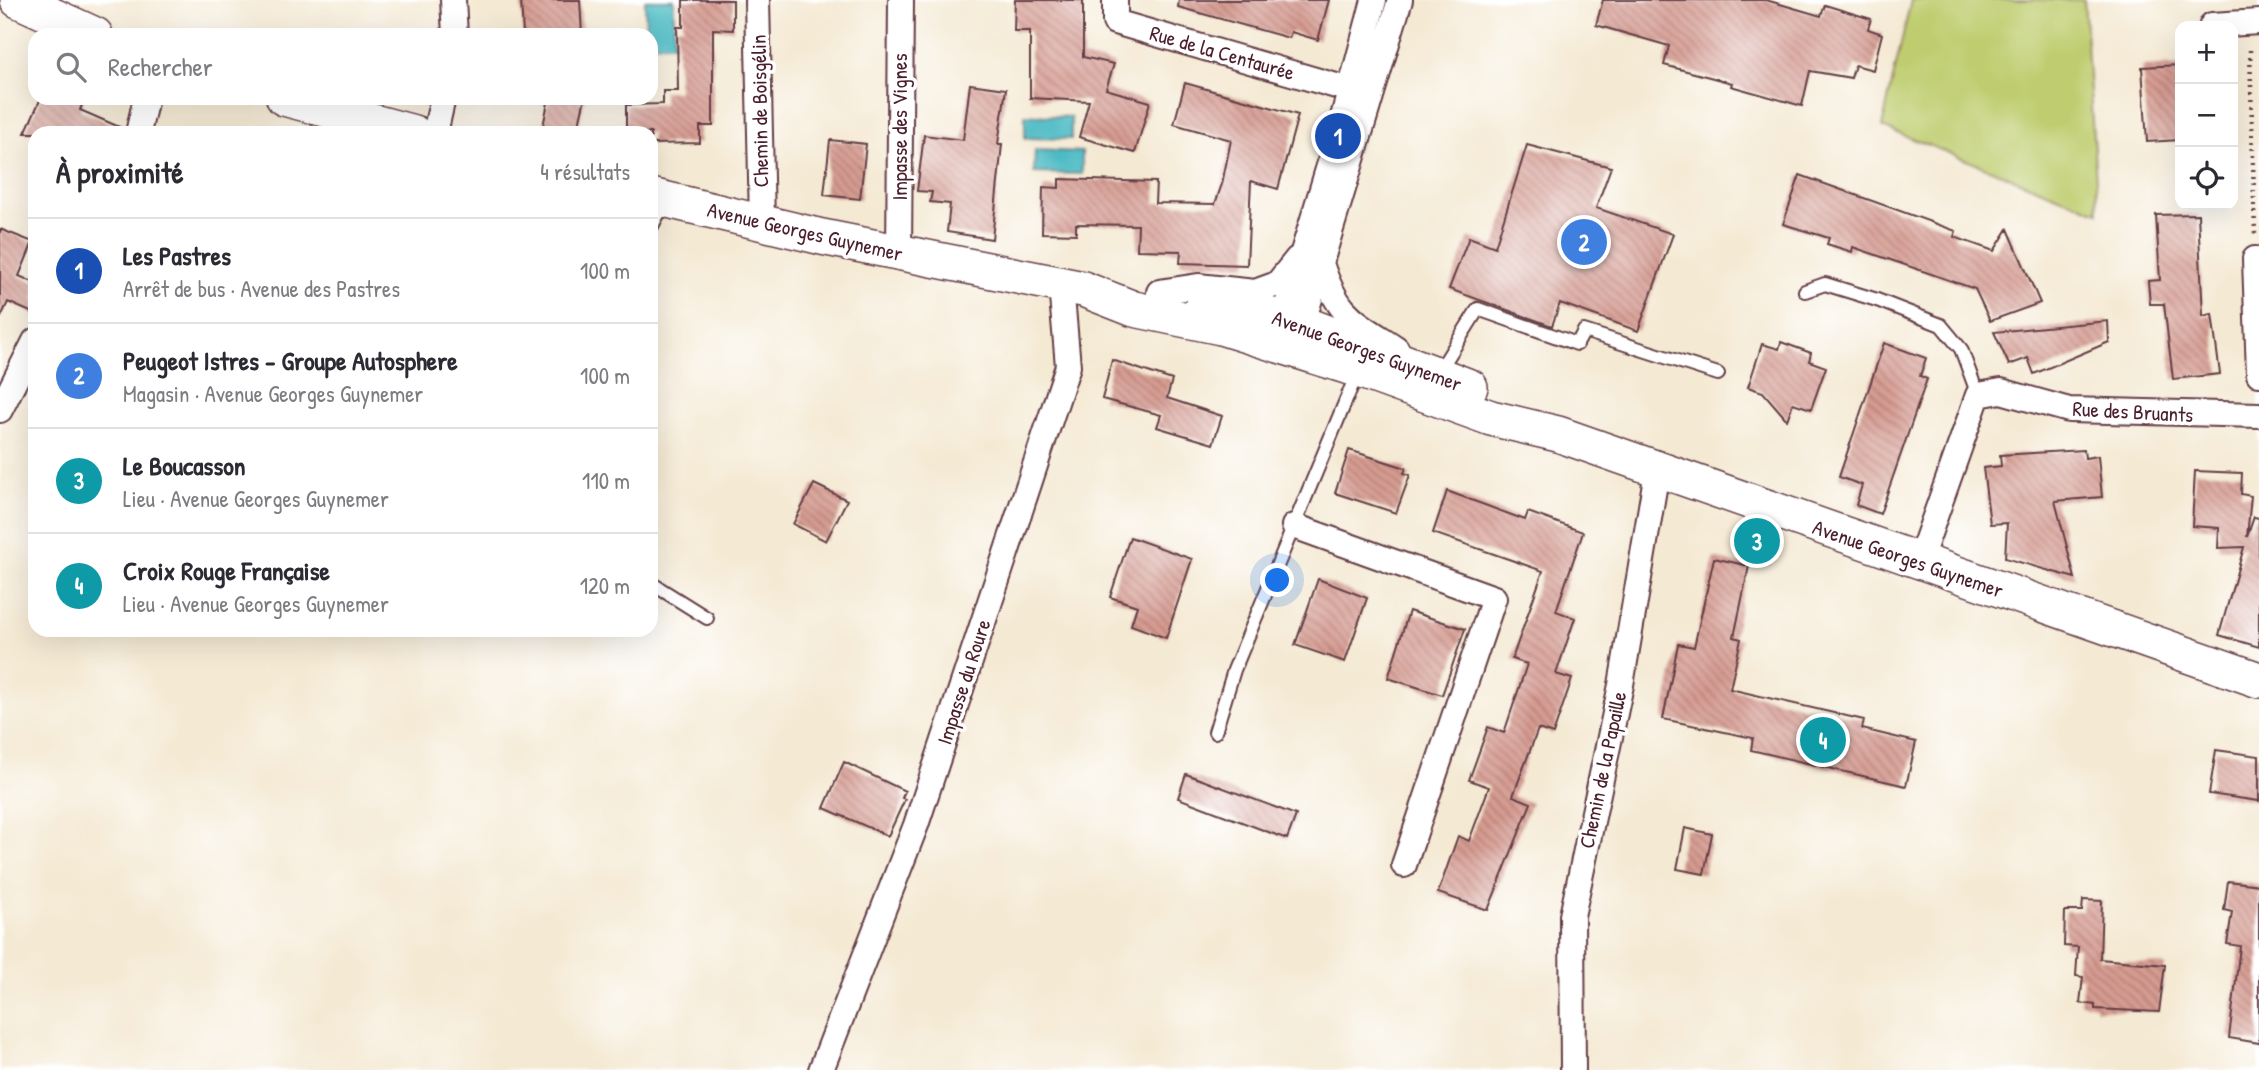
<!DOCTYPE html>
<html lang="fr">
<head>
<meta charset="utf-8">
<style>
  body { margin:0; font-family:"Patrick Hand",sans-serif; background:#f2f2f3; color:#2b2b33 }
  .controls { position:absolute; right:21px; top:21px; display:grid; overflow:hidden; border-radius:14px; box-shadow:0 7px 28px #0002 }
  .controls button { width:63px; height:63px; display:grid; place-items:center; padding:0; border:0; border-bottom:2px solid #e1e1e2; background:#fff; color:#2b2b33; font:35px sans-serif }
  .you { position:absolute; left:1278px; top:581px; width:24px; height:24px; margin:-18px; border:5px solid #fff; border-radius:50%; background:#1a73e8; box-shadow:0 0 0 10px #1a73e833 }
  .badge { display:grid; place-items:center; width:46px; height:46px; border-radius:50%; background:#111827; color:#fff; font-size:23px; font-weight:700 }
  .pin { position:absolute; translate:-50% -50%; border:4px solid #fff; box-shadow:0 2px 7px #0006 }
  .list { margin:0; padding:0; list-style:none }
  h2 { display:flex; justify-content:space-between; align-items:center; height:91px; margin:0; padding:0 28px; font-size:30px }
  h2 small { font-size:23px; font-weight:400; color:#7c7c81 }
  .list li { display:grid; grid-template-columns:46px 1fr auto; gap:21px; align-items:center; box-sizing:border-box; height:105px; padding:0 28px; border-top:2px solid #e1e1e2 }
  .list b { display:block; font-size:26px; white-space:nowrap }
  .list p { margin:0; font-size:23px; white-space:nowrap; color:#7c7c81 }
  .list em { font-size:23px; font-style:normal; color:#7c7c81 }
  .icon { flex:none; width:38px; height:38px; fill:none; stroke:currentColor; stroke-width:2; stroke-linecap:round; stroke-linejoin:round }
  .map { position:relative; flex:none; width:2259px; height:1070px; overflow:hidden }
  .search { position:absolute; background:#fff; box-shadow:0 7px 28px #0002; left:28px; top:28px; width:630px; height:77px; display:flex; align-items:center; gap:18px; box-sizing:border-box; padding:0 24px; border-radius:21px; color:#7c7c81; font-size:26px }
  .panel { position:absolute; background:#fff; box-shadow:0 7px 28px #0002; left:28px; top:126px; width:630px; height:511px; border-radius:21px }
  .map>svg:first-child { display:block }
  .green { fill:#bfcd6f; stroke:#84764d; stroke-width:2 }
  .water { fill:#4ab9c2; stroke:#4a6c76; stroke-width:2 }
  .building { fill:url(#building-back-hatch) }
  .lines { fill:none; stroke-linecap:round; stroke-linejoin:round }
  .service-casing { stroke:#643d44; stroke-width:16 }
  .minor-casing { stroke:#643d44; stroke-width:28 }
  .secondary-casing { stroke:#643d44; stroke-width:38 }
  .path { stroke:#643d44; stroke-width:4.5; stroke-dasharray:2 5; stroke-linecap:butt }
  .service { stroke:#fff; stroke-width:12 }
  .minor { stroke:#fff; stroke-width:24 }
  .secondary { stroke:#fff; stroke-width:35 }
  .labels { text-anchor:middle; stroke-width:7; stroke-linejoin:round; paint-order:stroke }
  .street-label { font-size:21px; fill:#4a1f2b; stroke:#fff }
</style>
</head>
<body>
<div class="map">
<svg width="2259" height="1070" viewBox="0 0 2259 1070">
  <defs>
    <pattern id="building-back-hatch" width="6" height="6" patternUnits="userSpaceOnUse" patternTransform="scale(1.75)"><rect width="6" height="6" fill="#d69b91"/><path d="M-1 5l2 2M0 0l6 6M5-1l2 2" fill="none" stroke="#b07e77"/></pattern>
  </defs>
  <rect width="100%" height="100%" fill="#fff"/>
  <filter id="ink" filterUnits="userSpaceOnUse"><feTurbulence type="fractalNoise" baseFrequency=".0143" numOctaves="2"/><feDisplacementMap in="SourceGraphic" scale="14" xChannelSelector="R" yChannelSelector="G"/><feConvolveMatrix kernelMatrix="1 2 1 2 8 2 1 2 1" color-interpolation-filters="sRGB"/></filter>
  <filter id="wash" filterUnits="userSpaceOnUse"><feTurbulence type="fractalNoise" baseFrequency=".00686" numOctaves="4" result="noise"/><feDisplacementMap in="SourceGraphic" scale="28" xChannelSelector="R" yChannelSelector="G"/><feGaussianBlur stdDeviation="1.57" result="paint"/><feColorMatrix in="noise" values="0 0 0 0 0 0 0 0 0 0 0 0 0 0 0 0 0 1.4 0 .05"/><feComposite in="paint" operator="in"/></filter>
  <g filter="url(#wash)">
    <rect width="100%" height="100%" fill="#f4e9d3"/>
    <!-- green -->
    <path class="green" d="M1911,0H2084L2098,212L1882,127Z"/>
    <!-- water -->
    <path class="water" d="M645,0H674V44H651V35H646Z
      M1025,115L1071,117V139L1025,138Z
      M1035,150L1082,152V174L1034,173Z"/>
    <g id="blocks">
      <!-- building -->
      <path class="building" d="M521,0H580L582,35H523Z
        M683,0H733V30L713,29V126H700V143L651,144V133H626V105L663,104V91H678L677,27H683Z
        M1015,0H1083V57L1114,64L1106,89L1150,102L1135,153L1079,137L1089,101L1030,98V31H1014Z
        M1179,0H1329L1318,40L1291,32L1289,38L1178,7Z
        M1603,0H1766L1821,16L1825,5L1871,19L1868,29L1882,34L1873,70L1855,65L1851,78L1810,71L1802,106L1731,86L1732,83L1664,65L1669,46L1596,25Z
        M2180,65V140L2147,142L2142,67Z
        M1185,83L1298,115L1278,189L1251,181L1247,265L1180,263L1181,251L1137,250L1138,225L1076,224V234L1042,233L1043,187L1059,188V179L1156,182L1155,203L1215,204L1222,184L1231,140L1174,124Z
        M970,84L1006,89L998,144H1002L992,239L947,232L950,204L930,202L932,192L917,191L924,135L963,140Z
        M41,98H85L80,110L124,129V133H25Z
        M549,98H585L577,133L543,126Z
        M830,140L866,144L860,199L824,195Z
        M1527,145L1611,167L1596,208L1673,234L1638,331L1560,303L1552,326L1449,289L1469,237L1495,247Z
        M1800,175L1956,231L1954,237L1994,251L2008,229L2040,303L1990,321L1975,289L1853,247L1852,252L1827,244L1829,238L1783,224Z
        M2198,214L2203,316L2212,314L2220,374L2173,379L2164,304H2150L2148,281L2160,280L2156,215Z
        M0,229L33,242L19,276L35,283V314L8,302L0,319Z
        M2108,321L2109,342L2034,374L2028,358L2009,365L1994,332Z
        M1781,342L1811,353L1809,361L1826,367L1811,409L1793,403L1787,420L1763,392L1748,387L1762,344L1779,349Z
        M1884,343L1926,358L1920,376L1927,379L1880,514L1856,505L1862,485L1839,477Z
        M1112,360L1172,380L1167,398L1222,416L1213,444L1157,427L1161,415L1102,399Z
        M1349,450L1406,468L1404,473L1410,475L1396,513L1335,493Z
        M2084,450L2085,458L2098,456L2102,497L2055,501L2075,578L2005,558L2007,523L1990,524L1983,468L2001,466L2000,455Z
        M2195,471L2242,473L2241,494L2251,496L2247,537L2254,517L2259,518V647L2219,635L2244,547L2218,548L2219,528L2192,526Z
        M814,484L847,500L826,541L793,524Z
        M1447,491L1525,520L1528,512L1583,532L1556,611L1575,618L1556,674L1572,679L1553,734L1538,729L1513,796L1531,803L1488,910L1438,893L1458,836L1469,841L1489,787L1469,780L1488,727L1504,733L1527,664L1512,659L1543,571L1433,533Z
        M1130,537L1192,559L1166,638L1131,625L1137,606L1110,597Z
        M1714,558L1749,566L1734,637L1741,639L1730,689L1864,720L1862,729L1916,742L1906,786L1751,750L1753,738L1663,719L1678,644L1694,647Z
        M1318,579L1367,598L1345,662L1295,645Z
        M1409,611L1465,629L1442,695L1388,678Z
        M2216,750L2259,756V801L2209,794Z
        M844,762L905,791L902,798L905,799L888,836L824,808Z
        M1186,774L1296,815L1287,839L1178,798Z
        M1685,828L1712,834L1704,874L1677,869Z
        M2228,881L2259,885V1043L2229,1038L2240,946L2227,944L2232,912L2224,910Z
        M2083,900L2102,901L2100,959L2165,965L2159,1012L2095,1009V1005L2080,1003L2083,977L2076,976L2078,947L2064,946L2065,911H2082Z"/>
    </g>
  </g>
  <g filter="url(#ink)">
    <use href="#blocks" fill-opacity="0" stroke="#643d44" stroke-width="2"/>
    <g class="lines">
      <defs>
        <path id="service" d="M651,228L664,203
          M1805,291L1825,284L1877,300L1941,325L1961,349L1978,395
          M1438,373L1478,309L1577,344L1584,331L1718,374
          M651,583L707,618
          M1215,732L1234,670L1358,371"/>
        <path id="minor" d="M453,0L455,35
          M757,0L762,223
          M1115,0V22L1350,90
          M2212,25L2259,22
          M138,133L146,98
          M435,133L443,98
          M899,254L901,0
          M2255,259L2259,374
          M1321,263C1337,315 1353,320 1396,348
          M1159,292L1198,286L1255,292L1277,284L1297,259
          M1289,334L1288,302L1338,136L1374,0
          M1289,335L1306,312L1400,0
          M0,410L35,341
          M1294,526L1494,598L1404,865
          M1919,562L1978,395L2001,391L2069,410L2259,415
          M821,1070L916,825L1068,366L1061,285
          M1573,1070L1572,916L1621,685L1657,471"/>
        <path id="secondary" d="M18,0L95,35
          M284,98L414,133
          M651,196L822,237L1083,289L1134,309L1221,327L1353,368L1491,418L1558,434L2259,680
          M1204,300L1299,322L1470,387"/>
      </defs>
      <!-- service casing -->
      <use href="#service" class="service-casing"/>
      <!-- minor casing -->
      <use href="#minor" class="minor-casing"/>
      <!-- secondary casing -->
      <use href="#secondary" class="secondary-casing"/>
      <!-- path -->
      <path class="path" d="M2250,50L2255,234"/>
      <!-- service -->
      <use href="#service" class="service"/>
      <!-- minor -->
      <use href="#minor" class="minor"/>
      <!-- secondary -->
      <use href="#secondary" class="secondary"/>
    </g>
  </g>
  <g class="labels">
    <!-- street labels -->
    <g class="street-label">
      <text transform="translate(1222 53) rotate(16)" y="7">Rue de la Centaurée</text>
      <text transform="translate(760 111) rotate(-91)" y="7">Chemin de Boisgélin</text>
      <text transform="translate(900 127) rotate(-90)" y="7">Impasse des Vignes</text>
      <text transform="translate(805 232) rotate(13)" y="7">Avenue Georges Guynemer</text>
      <text transform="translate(1367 351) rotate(20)" y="7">Avenue Georges Guynemer</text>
      <text transform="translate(2133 412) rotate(3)" y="7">Rue des Bruants</text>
      <text transform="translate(1908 559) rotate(19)" y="7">Avenue Georges Guynemer</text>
      <text transform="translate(964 682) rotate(-72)" y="7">Impasse du Roure</text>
      <text transform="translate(1603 770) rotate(-78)" y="7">Chemin de la Papaille</text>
    </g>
  </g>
</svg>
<div class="controls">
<button>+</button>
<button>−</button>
<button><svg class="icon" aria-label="locate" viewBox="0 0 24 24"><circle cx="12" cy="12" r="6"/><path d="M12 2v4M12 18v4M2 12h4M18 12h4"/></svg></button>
</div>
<div class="you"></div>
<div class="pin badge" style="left:1338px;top:136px;background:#1a4fb4">1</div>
<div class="pin badge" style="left:1584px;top:242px;background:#3f7fe0">2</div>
<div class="pin badge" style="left:1757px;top:541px;background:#0f9aa8">3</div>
<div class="pin badge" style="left:1823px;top:740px;background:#0f9aa8">4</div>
<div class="search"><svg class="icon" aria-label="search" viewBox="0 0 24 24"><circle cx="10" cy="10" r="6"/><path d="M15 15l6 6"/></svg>Rechercher</div>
<section class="panel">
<h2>À proximité<small>4 résultats</small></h2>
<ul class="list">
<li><span class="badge" style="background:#1a4fb4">1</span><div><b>Les Pastres</b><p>Arrêt de bus · Avenue des Pastres</p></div><em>100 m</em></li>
<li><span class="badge" style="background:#3f7fe0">2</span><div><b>Peugeot Istres - Groupe Autosphere</b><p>Magasin · Avenue Georges Guynemer</p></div><em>100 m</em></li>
<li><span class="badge" style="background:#0f9aa8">3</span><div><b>Le Boucasson</b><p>Lieu · Avenue Georges Guynemer</p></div><em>110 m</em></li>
<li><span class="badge" style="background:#0f9aa8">4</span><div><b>Croix Rouge Française</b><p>Lieu · Avenue Georges Guynemer</p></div><em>120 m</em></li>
</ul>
</section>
</div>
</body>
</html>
